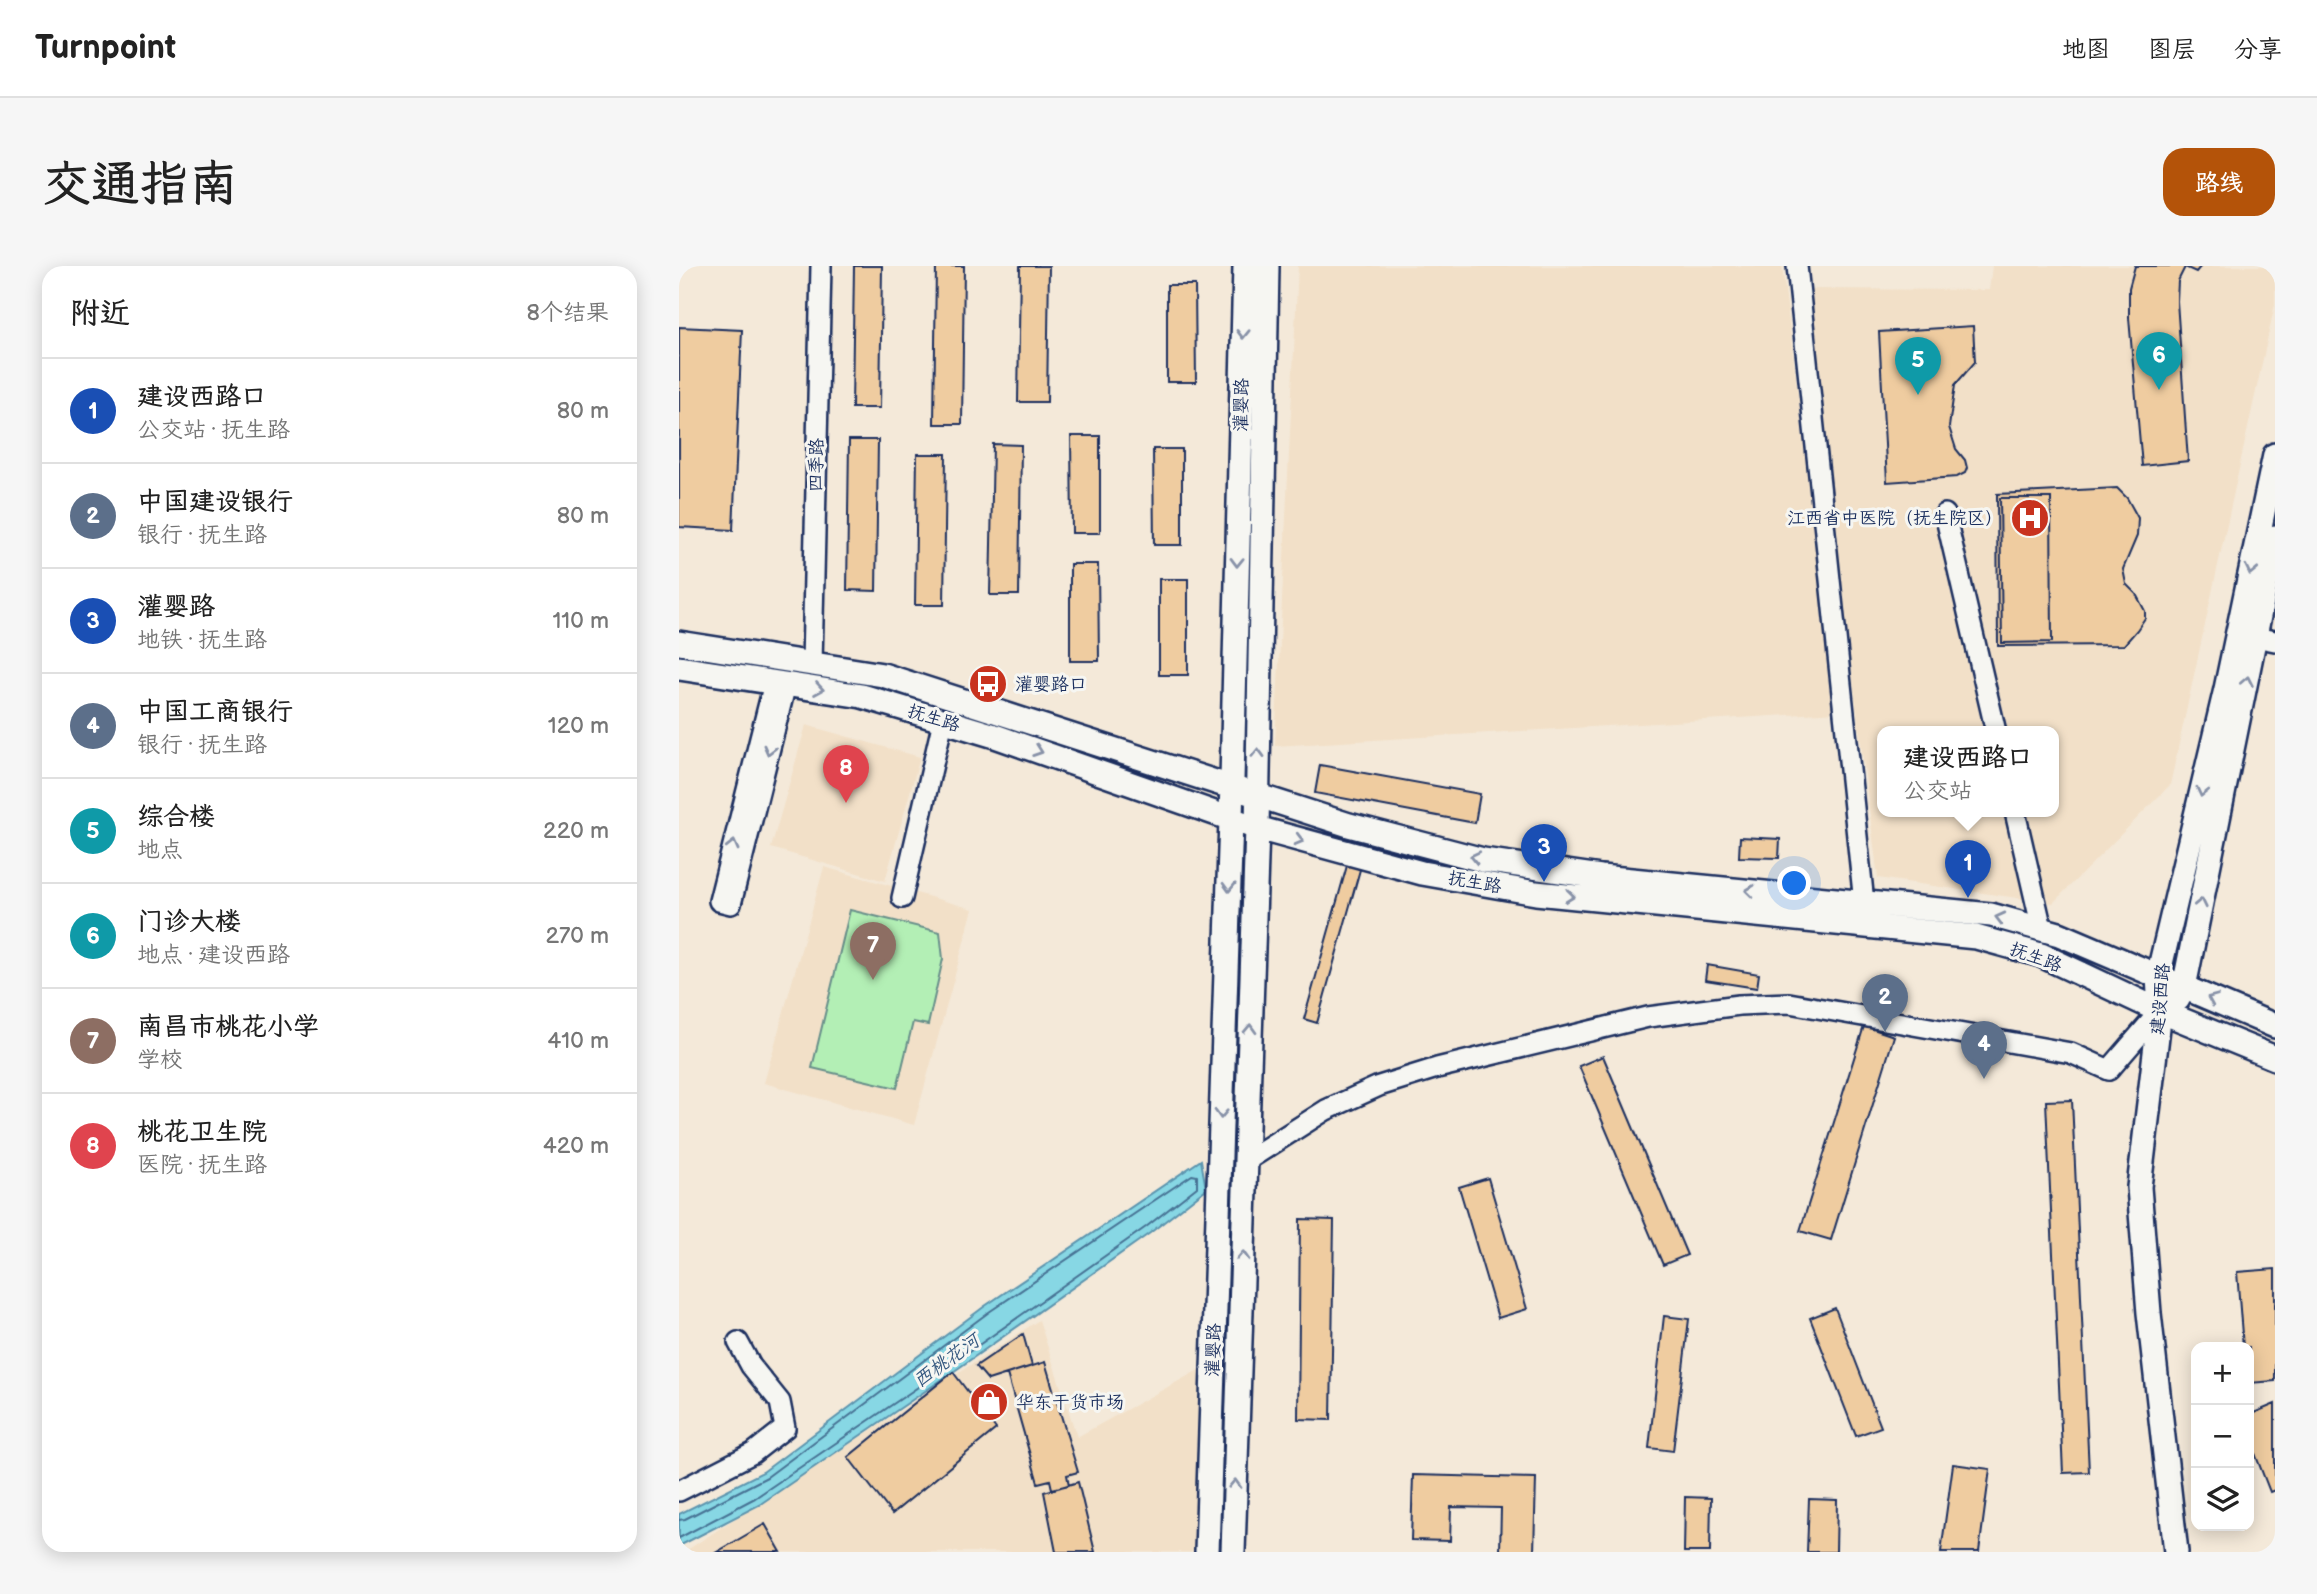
<!DOCTYPE html>
<html lang="zh">
<head>
<meta charset="utf-8">
<style>
  body { margin:0; font-family:"Balsamiq Sans","LXGW WenKai TC",sans-serif; background:#f6f6f6; color:#222 }
  .controls { position:absolute; right:21px; bottom:21px; display:grid; overflow:hidden; border-radius:14px; box-shadow:0 4px 18px #0003 }
  .controls button { width:63px; height:63px; display:grid; place-items:center; padding:0; border:0; border-bottom:2px solid #e0e0e0; background:#fff; color:#222; font:35px sans-serif }
  .you { position:absolute; left:1116px; top:618px; width:24px; height:24px; margin:-18px; border:5px solid #fff; border-radius:50%; background:#1a73e8; box-shadow:0 0 0 10px #1a73e833 }
  .badge { display:grid; place-items:center; width:46px; height:46px; border-radius:50%; background:#b45309; color:#fff; font-size:23px; font-weight:700 }
  .pin { position:absolute; translate:-50% -58px; filter:drop-shadow(0 2px 4px #0008) }
  .pin::after { content:''; position:absolute; top:37px; width:24px; height:21px; background:inherit; clip-path:polygon(0 0,100% 0,50% 100%) }
  .popup { position:absolute; left:1198px; top:460px; width:182px; height:91px; box-sizing:border-box; display:grid; place-content:center; border-radius:14px; background:#fff; filter:drop-shadow(0 2px 5px #0005); font-size:23px; white-space:nowrap; color:#767676 }
  .popup b { font-size:26px; color:#222 }
  .popup::after { content:''; position:absolute; left:50%; top:100%; margin-left:-14px; border:14px solid transparent; border-top-color:#fff }
  .list { margin:0; padding:0; list-style:none }
  h2 { display:flex; justify-content:space-between; align-items:center; height:91px; margin:0; padding:0 28px; font-size:30px }
  h2 small { font-size:23px; font-weight:400; color:#767676 }
  .list li { display:grid; grid-template-columns:46px 1fr auto; gap:21px; align-items:center; box-sizing:border-box; height:105px; padding:0 28px; border-top:2px solid #e0e0e0 }
  .list b { display:block; font-size:26px; white-space:nowrap }
  .list p { margin:0; font-size:23px; white-space:nowrap; color:#767676 }
  .list em { font-size:23px; font-style:normal; color:#767676 }
  .icon { flex:none; width:38px; height:38px; fill:none; stroke:currentColor; stroke-width:2; stroke-linecap:round; stroke-linejoin:round }
  .map { position:relative; flex:none; width:1596px; height:1286px; overflow:hidden; border-radius:21px }
  header { display:flex; align-items:center; gap:42px; box-sizing:border-box; height:98px; padding:0 35px; background:#fff; border-bottom:2px solid #e0e0e0 }
  header strong { font-size:33px }
  nav { display:flex; gap:38px; margin-inline-start:auto; font-size:24px }
  .intro { display:flex; align-items:center; justify-content:space-between; box-sizing:border-box; height:168px; padding:0 42px }
  h1 { margin:0; font-size:49px }
  .button { padding:18px 32px; border-radius:21px; background:#b45309; color:#fff; font-size:24px; font-weight:700 }
  main { display:flex; gap:42px; padding:0 42px }
  aside { flex:1; background:#fff; border-radius:21px; box-shadow:0 4px 18px #0003 }
  .map>svg:first-child { display:block }
  .built { fill:#f2e0c8; fill-rule:evenodd }
  .green { fill:#b3efb5; stroke:#678f8a; stroke-width:2 }
  .water { fill:#87d7e4; stroke:#5c94ae; stroke-width:2 }
  .lines { fill:none; stroke-linecap:round; stroke-linejoin:round }
  .shore { stroke:#467294; stroke-width:2 }
  .building { fill:#efcca0; stroke:#1b2f5e; stroke-width:2 }
  .minor-casing { stroke:#1b2f5e; stroke-width:24 }
  .major-casing { stroke:#1b2f5e; stroke-width:28 }
  .minor { stroke:#f6f6f2; stroke-width:19 }
  .major { stroke:#f6f6f2; stroke-width:23 }
  .oneway { stroke:#8892a8 }
  .labels { text-anchor:middle; stroke-width:6; stroke-linejoin:round; paint-order:stroke }
  .street-label { font-size:18px; fill:#1b2f5e; stroke:#f6f6f2 }
  .poi-label { font-size:18px; fill:#1b2f5e; stroke:#f6f6f2; text-anchor:start }
  .water-label { font-size:19px; font-style:italic; fill:#365980; stroke:#f6f6f2 }
</style>
</head>
<body>
<header>
<strong>Turnpoint</strong>
<nav><a>地图</a><a>图层</a><a>分享</a></nav>
</header>
<div class="intro"><h1>交通指南</h1><a class="button">路线</a></div>
<main>
<aside>
<h2>附近<small>8个结果</small></h2>
<ul class="list">
<li><span class="badge" style="background:#1a4fb4">1</span><div><b>建设西路口</b><p>公交站 · 抚生路</p></div><em>80 m</em></li>
<li><span class="badge" style="background:#5c6f8a">2</span><div><b>中国建设银行</b><p>银行 · 抚生路</p></div><em>80 m</em></li>
<li><span class="badge" style="background:#1a4fb4">3</span><div><b>灌婴路</b><p>地铁 · 抚生路</p></div><em>110 m</em></li>
<li><span class="badge" style="background:#5c6f8a">4</span><div><b>中国工商银行</b><p>银行 · 抚生路</p></div><em>120 m</em></li>
<li><span class="badge" style="background:#0f9aa8">5</span><div><b>综合楼</b><p>地点</p></div><em>220 m</em></li>
<li><span class="badge" style="background:#0f9aa8">6</span><div><b>门诊大楼</b><p>地点 · 建设西路</p></div><em>270 m</em></li>
<li><span class="badge" style="background:#8d6e63">7</span><div><b>南昌市桃花小学</b><p>学校</p></div><em>410 m</em></li>
<li><span class="badge" style="background:#e0444e">8</span><div><b>桃花卫生院</b><p>医院 · 抚生路</p></div><em>420 m</em></li>
</ul>
</aside>
<div class="map">
<svg width="1596" height="1286" viewBox="0 0 1596 1286">
  <rect width="100%" height="100%" fill="#f4e9d9"/>
  <filter id="ink" filterUnits="userSpaceOnUse"><feTurbulence type="fractalNoise" baseFrequency=".0143" numOctaves="2"/><feDisplacementMap in="SourceGraphic" scale="14" xChannelSelector="R" yChannelSelector="G"/><feConvolveMatrix kernelMatrix="1 2 1 2 8 2 1 2 1" color-interpolation-filters="sRGB"/></filter>
  <g filter="url(#ink)">
    <!-- built -->
    <path class="built" d="M619,0H1103L1159,446L596,480Z
      M1313,0H1596V38L1491,519L1374,637L1199,612L1124,23L1310,24ZM1203,466H1375V546H1203Z
      M127,459L241,491L206,615L92,582Z
      M145,601L294,643L235,859L85,817Z
      M360,1054L398,1171L525,1101L519,1286H5Z"/>
    <!-- green -->
    <path class="green" d="M171,644L261,666L264,693L249,759L234,756L218,822L133,802Z"/>
    <!-- water -->
    <path class="water" d="M522,894L527,923L471,967L274,1106L80,1239L0,1280V1248L84,1206L306,1040Z"/>
    <g class="lines">
      <!-- shore -->
      <path class="shore" d="M0,1254L6,1253L88,1211L310,1046L513,909L518,910V921L467,961L270,1100L76,1232L0,1272"/>
    </g>
    <!-- building -->
    <path class="building" d="M175,0H203L201,142H173Z
      M257,0H285L283,158H255Z
      M341,0H370L368,136H339Z
      M1456,0H1522L1517,6L1506,1L1499,15L1498,35L1509,195L1463,200L1450,52V22Z
      M488,19H516L517,116H488Z
      M1294,60L1296,96L1276,119L1270,161L1277,183L1286,194L1288,202L1286,207L1278,211L1208,216L1200,66Z
      M0,61L63,64L54,264L0,261Z
      M392,170H421V267H393Z
      M170,174H199L197,325L168,324Z
      M314,178L342,179L340,329H311Z
      M474,183H503V279H475Z
      M238,188H267L265,339H236Z
      M1438,222L1448,232L1459,252L1458,270L1444,303L1447,318L1457,328L1466,345V352L1458,364L1445,379L1319,380L1318,228Z
      M1321,232H1372L1373,376L1323,377Z
      M391,298H419L420,395H391Z
      M480,313H509V409H480Z
      M641,499L801,528L796,557L636,527Z
      M1061,571L1101,573L1100,592L1060,591Z
      M669,596L682,600L638,757L625,753Z
      M1028,699L1080,708L1078,722L1026,714Z
      M1185,760L1215,770L1152,974L1121,965Z
      M924,790L1008,989L984,999L900,800Z
      M1393,834L1410,1206L1384,1207L1367,835Z
      M809,912L848,1043L819,1052L780,921Z
      M621,953L655,954L652,1154L619,1153Z
      M1596,1003V1115L1570,1117V1081H1564L1558,1006Z
      M1156,1042L1202,1161L1177,1170L1131,1052Z
      M985,1050L1010,1053L994,1185L970,1182Z
      M344,1068L353,1100L309,1114L297,1100Z
      M366,1096L399,1206L388,1209L390,1219L373,1223L371,1214L359,1217L328,1108Z
      M274,1106L317,1163L213,1248L169,1191Z
      M1596,1138V1224L1591,1226L1570,1172V1149Z
      M1274,1198L1311,1203L1300,1286H1262Z
      M734,1209L857,1212L855,1286H821L822,1242L772,1241L771,1275L732,1274Z
      M399,1216L416,1286H377L365,1226Z
      M1006,1231L1032,1232L1031,1286H1005Z
      M1130,1233L1158,1234L1157,1286H1128Z
      M86,1258L102,1286H38Z"/>
    <g class="lines">
      <defs>
        <path id="minor" d="M1118,0L1185,637
          M1266,248L1317,466
          M1576,371L1596,375
          M133,398L142,0
          M95,417L40,635L52,638L107,418
          M1336,546L1363,663
          M223,632L264,455
          M567,895L647,844L700,820L758,802L969,751L1060,739L1110,737L1392,787L1430,804L1481,745
          M0,1225L74,1187L106,1162L101,1136L72,1100L59,1076"/>
        <path id="major" d="M0,377L204,409L670,559L804,594L922,611L1312,649L1380,668L1596,760
          M0,402L183,430L316,470L578,562L743,607L857,627L1297,671L1362,689L1481,745L1596,792
          M1499,733L1505,721L1596,271
          M528,1286L552,553L566,0
          M554,1286L578,562L588,0
          M1497,1286L1470,1047L1460,921L1481,745L1479,710L1547,423L1596,189"/>
      </defs>
      <!-- minor casing -->
      <use href="#minor" class="minor-casing"/>
      <!-- major casing -->
      <use href="#major" class="major-casing"/>
      <!-- minor -->
      <use href="#minor" class="minor"/>
      <!-- major -->
      <use href="#major" class="major"/>
    </g>
    <!-- one-way arrows -->
    <defs><path id="oneway-chevron" d="M-2-3.5L2.5 0L-2 3.5" fill="none" stroke-width="1.6" stroke-linecap="round" stroke-linejoin="round" transform="scale(1.75)"/></defs>
    <g class="oneway">
      <use href="#oneway-chevron" transform="translate(564 68) rotate(91)"/>
      <use href="#oneway-chevron" transform="translate(558 296) rotate(91)"/>
      <use href="#oneway-chevron" transform="translate(1572 304) rotate(102)"/>
      <use href="#oneway-chevron" transform="translate(1568 415) rotate(-79)"/>
      <use href="#oneway-chevron" transform="translate(140 423) rotate(9)"/>
      <use href="#oneway-chevron" transform="translate(90 484) rotate(104)"/>
      <use href="#oneway-chevron" transform="translate(359 485) rotate(19)"/>
      <use href="#oneway-chevron" transform="translate(579 487) rotate(-89)"/>
      <use href="#oneway-chevron" transform="translate(1523 526) rotate(103)"/>
      <use href="#oneway-chevron" transform="translate(620 574) rotate(15)"/>
      <use href="#oneway-chevron" transform="translate(54 579) rotate(-76)"/>
      <use href="#oneway-chevron" transform="translate(796 591) rotate(-167)"/>
      <use href="#oneway-chevron" transform="translate(550 621) rotate(92)"/>
      <use href="#oneway-chevron" transform="translate(1071 625) rotate(-174)"/>
      <use href="#oneway-chevron" transform="translate(891 630) rotate(6)"/>
      <use href="#oneway-chevron" transform="translate(1522 637) rotate(-78)"/>
      <use href="#oneway-chevron" transform="translate(1321 652) rotate(-166)"/>
      <use href="#oneway-chevron" transform="translate(1533 733) rotate(-157)"/>
      <use href="#oneway-chevron" transform="translate(571 763) rotate(-88)"/>
      <use href="#oneway-chevron" transform="translate(542 848) rotate(92)"/>
      <use href="#oneway-chevron" transform="translate(564 990) rotate(-88)"/>
      <use href="#oneway-chevron" transform="translate(556 1218) rotate(-88)"/>
    </g>
  </g>
  <!-- icons -->
  <defs>
    <symbol id="hospital-disc" viewBox="-11 -11 22 22"><circle r="9.5" fill="#c8321e" stroke="#f6f6f2"/><path d="M-5-5h3v3.5h4V-5h3V5h-3V1.5h-4V5h-3Z" fill="#fff"/></symbol>
    <symbol id="bus-disc" viewBox="-11 -11 22 22"><circle r="9.5" fill="#c8321e" stroke="#f6f6f2"/><path d="M-5-6H5V4H4V6H2V4H-2V6H-4V4H-5ZM-3.5-4V0h7V-4ZM-3.5 1.2v1.5H-2V1.2ZM2 1.2v1.5H3.5V1.2Z" fill="#fff"/></symbol>
    <symbol id="shop-disc" viewBox="-11 -11 22 22"><circle r="9.5" fill="#c8321e" stroke="#f6f6f2"/><path d="M-5-2.5h2.3a2.7 3.5 0 0 1 5.4 0H5L5.5 6h-11ZM-1.5-2.5h3a1.5 2.3 0 0 0-3 0Z" fill="#fff"/></symbol>
  </defs>
  <g fill-rule="evenodd">
    <use href="#hospital-disc" x="1329" y="230" width="44" height="44"/>
    <use href="#bus-disc" x="287" y="396" width="44" height="44"/>
    <use href="#shop-disc" x="288" y="1114" width="44" height="44"/>
  </g>
  <g class="labels">
    <!-- street labels -->
    <g class="street-label">
      <text transform="translate(562 139) rotate(-89)" y="6">灌婴路</text>
      <text transform="translate(137 199) rotate(-89)" y="6">四季路</text>
      <text transform="translate(255 452) rotate(17)" y="6">抚生路</text>
      <text transform="translate(796 616) rotate(10)" y="6">抚生路</text>
      <text transform="translate(1357 691) rotate(20)" y="6">抚生路</text>
      <text transform="translate(1481 733) rotate(-85)" y="6">建设西路</text>
      <text transform="translate(534 1084) rotate(-88)" y="6">灌婴路</text>
    </g>
    <!-- poi labels -->
    <g class="poi-label">
      <text x="1324" y="258" text-anchor="end">江西省中医院（抚生院区）</text>
      <text x="336" y="424">灌婴路口</text>
      <text x="337" y="1142">华东干货市场</text>
    </g>
    <!-- water labels -->
    <g class="water-label">
      <text transform="translate(267 1094) rotate(-36)" y="7">西桃花河</text>
    </g>
  </g>
</svg>
<div class="controls">
<button>+</button>
<button>−</button>
<button><svg class="icon" aria-label="layers" viewBox="0 0 24 24"><path d="M12 4l9 5-9 5-9-5zM3 14l9 5 9-5"/></svg></button>
</div>
<div class="you"></div>
<div class="pin badge" style="left:1289px;top:632px;background:#1a4fb4">1</div>
<div class="popup"><b>建设西路口</b>公交站</div>
<div class="pin badge" style="left:1206px;top:766px;background:#5c6f8a">2</div>
<div class="pin badge" style="left:865px;top:616px;background:#1a4fb4">3</div>
<div class="pin badge" style="left:1305px;top:813px;background:#5c6f8a">4</div>
<div class="pin badge" style="left:1239px;top:129px;background:#0f9aa8">5</div>
<div class="pin badge" style="left:1480px;top:124px;background:#0f9aa8">6</div>
<div class="pin badge" style="left:194px;top:714px;background:#8d6e63">7</div>
<div class="pin badge" style="left:167px;top:537px;background:#e0444e">8</div>
</div>
</main>
</body>
</html>
